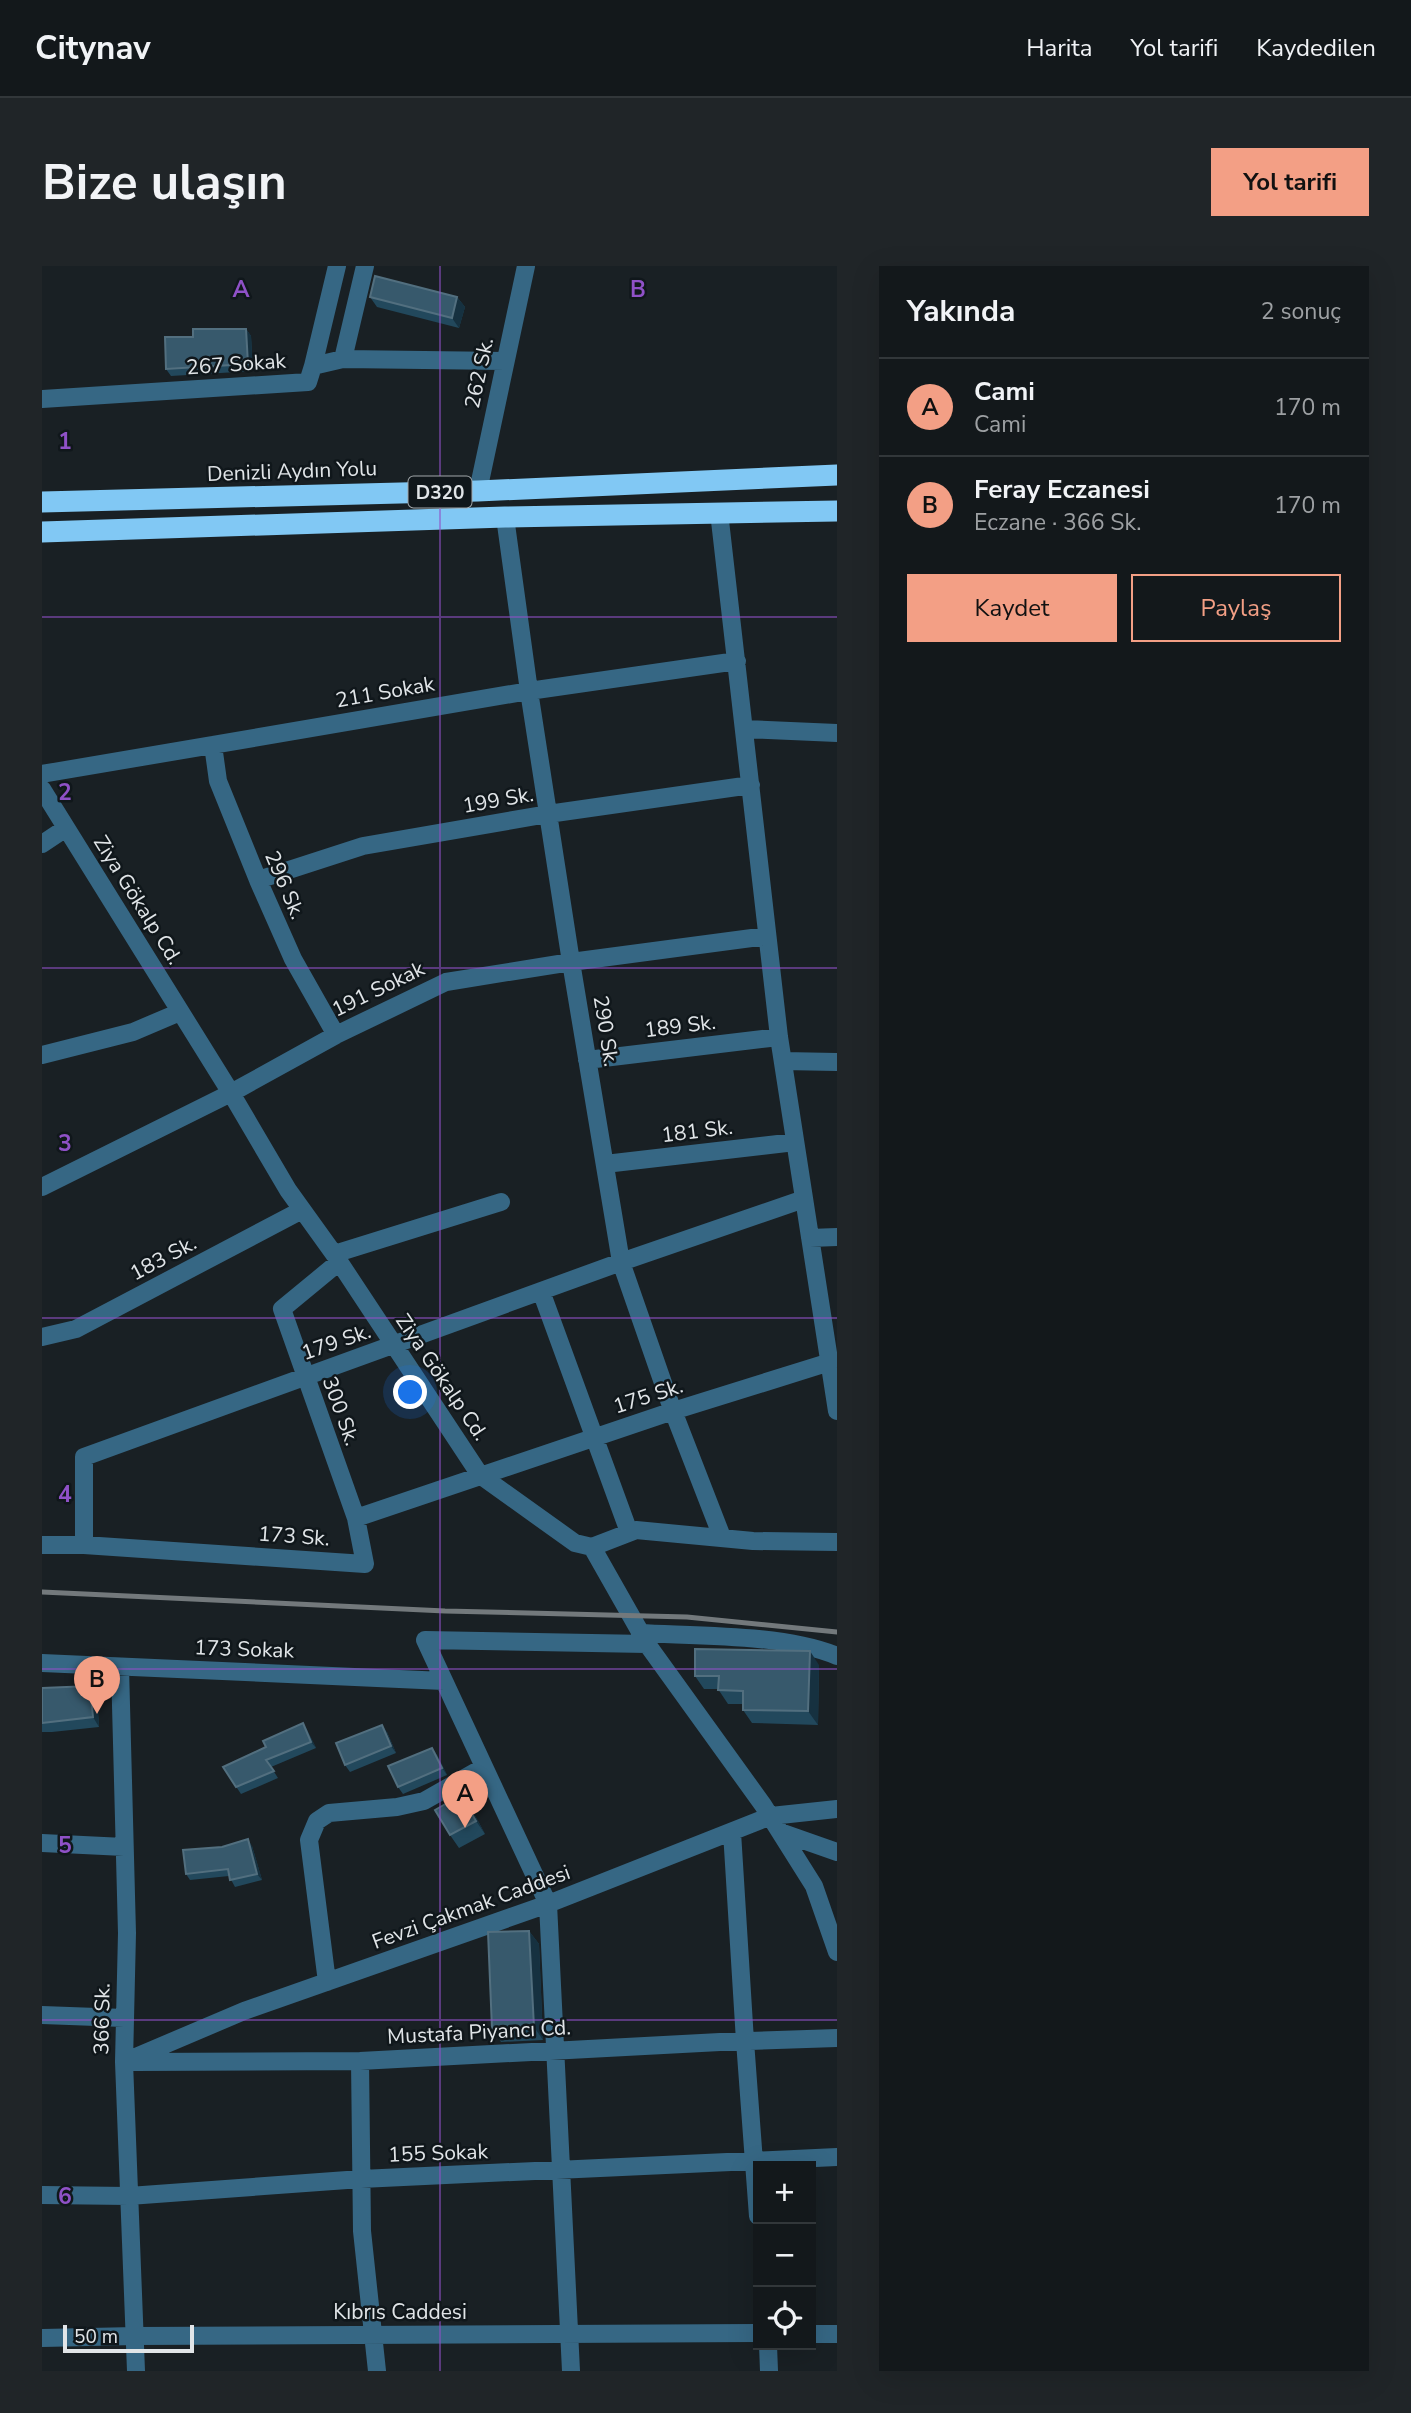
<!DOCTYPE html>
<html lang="tr">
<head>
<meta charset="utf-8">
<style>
  body { margin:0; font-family:"Nunito Sans",sans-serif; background:#202528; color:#f1f3f6 }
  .controls { position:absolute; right:21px; bottom:21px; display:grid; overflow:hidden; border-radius:0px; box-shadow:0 7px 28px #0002 }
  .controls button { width:63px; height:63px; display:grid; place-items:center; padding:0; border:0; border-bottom:2px solid #32373a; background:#13181b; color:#f1f3f6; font:35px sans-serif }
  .scale { position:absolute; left:21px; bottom:18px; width:131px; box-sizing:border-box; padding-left:7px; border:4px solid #e1e5e8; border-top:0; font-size:19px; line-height:24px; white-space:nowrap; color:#e1e5e8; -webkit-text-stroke:5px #10171b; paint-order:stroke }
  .you { position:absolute; left:369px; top:1127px; width:24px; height:24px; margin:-18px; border:5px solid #fff; border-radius:50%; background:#1a73e8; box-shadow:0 0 0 10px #1a73e833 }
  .badge { display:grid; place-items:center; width:46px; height:46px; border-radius:50%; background:#f39f85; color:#111; font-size:23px; font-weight:700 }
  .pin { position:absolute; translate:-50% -58px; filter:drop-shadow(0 2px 4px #0008) }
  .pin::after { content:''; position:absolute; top:37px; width:24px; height:21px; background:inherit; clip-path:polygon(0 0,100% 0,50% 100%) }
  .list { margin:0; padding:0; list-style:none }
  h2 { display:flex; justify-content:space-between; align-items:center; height:91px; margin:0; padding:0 28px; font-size:30px }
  h2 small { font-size:23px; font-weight:400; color:#9da0a3 }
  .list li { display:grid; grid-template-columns:46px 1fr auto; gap:21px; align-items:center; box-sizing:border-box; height:98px; padding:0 28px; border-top:2px solid #32373a }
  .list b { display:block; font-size:26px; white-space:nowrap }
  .list p { margin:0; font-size:23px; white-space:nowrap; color:#9da0a3 }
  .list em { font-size:23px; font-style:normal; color:#9da0a3 }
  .actions { display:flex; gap:14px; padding:21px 28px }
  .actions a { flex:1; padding:16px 0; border:2px solid #f39f85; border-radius:0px; text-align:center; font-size:24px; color:#f39f85 }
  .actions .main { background:#f39f85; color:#111 }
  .icon { flex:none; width:38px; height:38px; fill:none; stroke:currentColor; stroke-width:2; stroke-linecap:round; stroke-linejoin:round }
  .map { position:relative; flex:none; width:795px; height:2105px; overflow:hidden; border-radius:0px }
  header { display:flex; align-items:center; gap:42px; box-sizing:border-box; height:98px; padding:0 35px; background:#13181b; border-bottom:2px solid #32373a }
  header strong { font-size:33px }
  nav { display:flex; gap:38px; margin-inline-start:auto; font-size:24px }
  .intro { display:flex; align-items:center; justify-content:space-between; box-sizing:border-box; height:168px; padding:0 42px }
  h1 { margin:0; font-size:49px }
  .button { padding:18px 32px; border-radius:0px; background:#f39f85; color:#111; font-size:24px; font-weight:700 }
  main { display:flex; gap:42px; padding:0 42px }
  aside { flex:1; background:#13181b; border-radius:0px; box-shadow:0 7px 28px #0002 }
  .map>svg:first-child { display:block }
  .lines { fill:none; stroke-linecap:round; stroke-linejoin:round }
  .minor { stroke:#366784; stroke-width:18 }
  .highway { stroke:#81c8f4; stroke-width:21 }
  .rail { stroke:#73797c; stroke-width:5 }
  .wall { fill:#22485c }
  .shaded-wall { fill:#163140 }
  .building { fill:#37596c; stroke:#526f7f; stroke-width:2 }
  .grid { fill:none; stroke:#8f51c7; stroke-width:2; stroke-opacity:0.55 }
  .labels { text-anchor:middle; stroke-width:5; stroke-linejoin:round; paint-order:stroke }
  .shield { fill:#10171b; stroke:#a2a7aa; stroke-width:2 }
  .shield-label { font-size:19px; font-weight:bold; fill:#e1e5e8 }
  .street-label { font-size:21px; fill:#e1e5e8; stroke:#10171b }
  .grid-label { font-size:23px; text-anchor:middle; font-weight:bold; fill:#8f51c7; stroke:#10171b; stroke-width:5; stroke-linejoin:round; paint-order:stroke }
</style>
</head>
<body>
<header>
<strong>Citynav</strong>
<nav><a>Harita</a><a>Yol tarifi</a><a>Kaydedilen</a></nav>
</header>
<div class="intro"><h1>Bize ulaşın</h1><a class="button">Yol tarifi</a></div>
<main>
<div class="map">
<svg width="795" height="2105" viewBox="0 0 795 2105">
  <rect width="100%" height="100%" fill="#192024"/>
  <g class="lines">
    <!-- minor -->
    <path class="minor" d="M301,93L323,0
      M271,100L295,0
      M0,133L266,116L271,100L301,93L463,95
      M436,225L484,0
      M677,246L737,771L795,1145
      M463,251L487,425L529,696L579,996L628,1137L680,1271
      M702,463L795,467
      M171,479L176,515L216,614L251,693L294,769
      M0,508L487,425L695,395
      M0,523L189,827L246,924L292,988L438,1209L533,1277L550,1281L605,1378L721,1539L772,1620L795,1686
      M0,578L24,562
      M216,614L321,580L506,548L709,519
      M0,789L91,766L138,746
      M545,794L737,771
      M741,795L795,796
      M563,898L753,876
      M0,921L189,827L294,769L404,716L529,696L725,670
      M768,972L795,971
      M292,988L459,936
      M297,996L240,1043L314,1252
      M499,1025L587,1266
      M0,1071L34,1063L260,944
      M0,1279H42L323,1298L314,1252L631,1145L788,1096
      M42,1279V1191L579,996L762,933
      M550,1281L594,1264L711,1275L795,1276
      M598,1367C655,1370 743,1368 795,1390
      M0,1397L402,1415
      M78,1401L85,1667L82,1796L94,2105
      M690,1566L703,1775L716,1950
      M738,1566L795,1586
      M0,1577L82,1581
      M285,1716L267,1574L275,1555L287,1547L355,1541L382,1535L442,1501
      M0,1749L82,1752
      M318,1795L320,1965L335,2105
      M82,1796L202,1745L506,1638L729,1550L795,1543
      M92,1796L318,1795L678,1776L795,1772
      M0,1929L87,1930L319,1913L795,1891
      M769,2068H795
      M0,2072L93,2070L716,2067
      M726,2079L727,2105
      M529,2105L506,1638L383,1374L605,1378"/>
    <!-- highway -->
    <path class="highway" d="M0,236L436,225L795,209
      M0,266L463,251L795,245"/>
    <!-- rail -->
    <path class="rail" d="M0,1326L403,1345L645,1351L795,1366"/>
  </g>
  <!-- wall -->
  <path class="wall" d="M328,31H415L423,41L417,62L335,41Z
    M204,63L209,70L211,105L129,110L124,103Z
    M777,1399L776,1459L710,1457L701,1444V1438H686L676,1423H662L653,1410Z
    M0,1422L55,1429L57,1461L10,1466H0Z
    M261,1457L265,1464L274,1482L229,1501L236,1512L199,1528L181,1501L224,1481Z
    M345,1466L354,1487L308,1506L303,1499Z
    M390,1482L395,1489L405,1509L361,1528L356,1521Z
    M429,1542L443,1568L417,1582L408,1569Z
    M210,1580L220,1614L193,1621L187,1610L148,1614L144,1608Z
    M487,1665L497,1678L501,1774L459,1776L450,1763Z"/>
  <!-- shaded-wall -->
  <path class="shaded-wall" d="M415,31L423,41L417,62L410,52Z
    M204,63L209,70L211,105L206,98Z
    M768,1385L777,1399L776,1459L766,1445Z
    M48,1420L55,1429L57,1461L51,1451Z
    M261,1457L265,1464L274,1482L269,1476Z
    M340,1459L345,1466L354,1487L349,1480Z
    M390,1482L395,1489L405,1509L400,1502Z
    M419,1529L429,1542L443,1568L434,1555Z
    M206,1573L210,1580L220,1614L215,1608Z
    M487,1665L497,1678L501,1774L492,1761Z"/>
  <!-- building -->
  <path class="building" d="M333,10L415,31L410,52L328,31Z
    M151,63H204L206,98L124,103L123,71H151Z
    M653,1383L768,1385L766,1445L701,1444V1425L676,1424L677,1410H653Z
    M48,1420L51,1451L0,1457V1422Z
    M261,1457L269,1476L224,1494L232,1505L194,1521L181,1501L224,1481L221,1475Z
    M340,1459L349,1480L303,1499L294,1477Z
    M390,1482L400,1502L356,1521L346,1500Z
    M419,1529L434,1555L408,1569L393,1544Z
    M206,1573L215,1608L188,1614L186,1603L144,1608L141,1584L180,1581Z
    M487,1665L492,1761L450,1763L446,1666Z"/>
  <!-- grid -->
  <path class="grid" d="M398,0V2105M0,351H795M0,702H795M0,1052H795M0,1403H795M0,1754H795"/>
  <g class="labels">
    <!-- shield labels -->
    <rect class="shield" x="366.5" y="210.5" width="63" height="31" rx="5"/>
    <g class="shield-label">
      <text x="398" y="233">D320</text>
    </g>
    <!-- street labels -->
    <g class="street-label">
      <text transform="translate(194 98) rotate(-4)" y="7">267 Sokak</text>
      <text transform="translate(437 107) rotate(-78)" y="7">262 Sk.</text>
      <text transform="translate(250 205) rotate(-2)" y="7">Denizli Aydın Yolu</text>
      <text transform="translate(343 426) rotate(-10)" y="7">211 Sokak</text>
      <text transform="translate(456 534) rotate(-10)" y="7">199 Sk.</text>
      <text transform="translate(243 619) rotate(67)" y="7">296 Sk.</text>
      <text transform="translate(96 634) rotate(58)" y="7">Ziya Gökalp Cd.</text>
      <text transform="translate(336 723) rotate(-26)" y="7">191 Sokak</text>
      <text transform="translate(638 760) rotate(-7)" y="7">189 Sk.</text>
      <text transform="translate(564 765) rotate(81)" y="7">290 Sk.</text>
      <text transform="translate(655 865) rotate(-7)" y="7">181 Sk.</text>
      <text transform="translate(121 992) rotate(-28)" y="7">183 Sk.</text>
      <text transform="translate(294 1076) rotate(-19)" y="7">179 Sk.</text>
      <text transform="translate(400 1111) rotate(56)" y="7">Ziya Gökalp Cd.</text>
      <text transform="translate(606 1130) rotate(-18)" y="7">175 Sk.</text>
      <text transform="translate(299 1145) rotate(70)" y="7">300 Sk.</text>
      <text transform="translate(252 1270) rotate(4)" y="7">173 Sk.</text>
      <text transform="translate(202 1383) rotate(2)" y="7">173 Sokak</text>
      <text transform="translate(429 1641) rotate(-20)" y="7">Fevzi Çakmak Caddesi</text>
      <text transform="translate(60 1753) rotate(-89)" y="7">366 Sk.</text>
      <text transform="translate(437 1766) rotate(-3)" y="7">Mustafa Piyancı Cd.</text>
      <text transform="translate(396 1887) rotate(-2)" y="7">155 Sokak</text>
      <text x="358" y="2053">Kıbrıs Caddesi</text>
    </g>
  </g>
  <g class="grid-label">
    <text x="199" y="31">A</text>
    <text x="596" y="31">B</text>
    <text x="23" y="183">1</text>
    <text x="23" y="534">2</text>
    <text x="23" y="885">3</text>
    <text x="23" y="1236">4</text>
    <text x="23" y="1587">5</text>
    <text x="23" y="1938">6</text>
  </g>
</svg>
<div class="controls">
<button>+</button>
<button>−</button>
<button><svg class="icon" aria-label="locate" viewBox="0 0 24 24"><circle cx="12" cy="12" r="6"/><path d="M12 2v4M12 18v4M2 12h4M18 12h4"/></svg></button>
</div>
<div class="scale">50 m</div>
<div class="you"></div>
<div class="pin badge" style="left:423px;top:1562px">A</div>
<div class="pin badge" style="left:55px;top:1448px">B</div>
</div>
<aside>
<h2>Yakında<small>2 sonuç</small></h2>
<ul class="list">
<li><span class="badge">A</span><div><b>Cami</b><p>Cami</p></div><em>170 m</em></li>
<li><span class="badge">B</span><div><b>Feray Eczanesi</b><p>Eczane · 366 Sk.</p></div><em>170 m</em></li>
</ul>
<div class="actions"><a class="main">Kaydet</a><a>Paylaş</a></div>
</aside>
</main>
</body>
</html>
